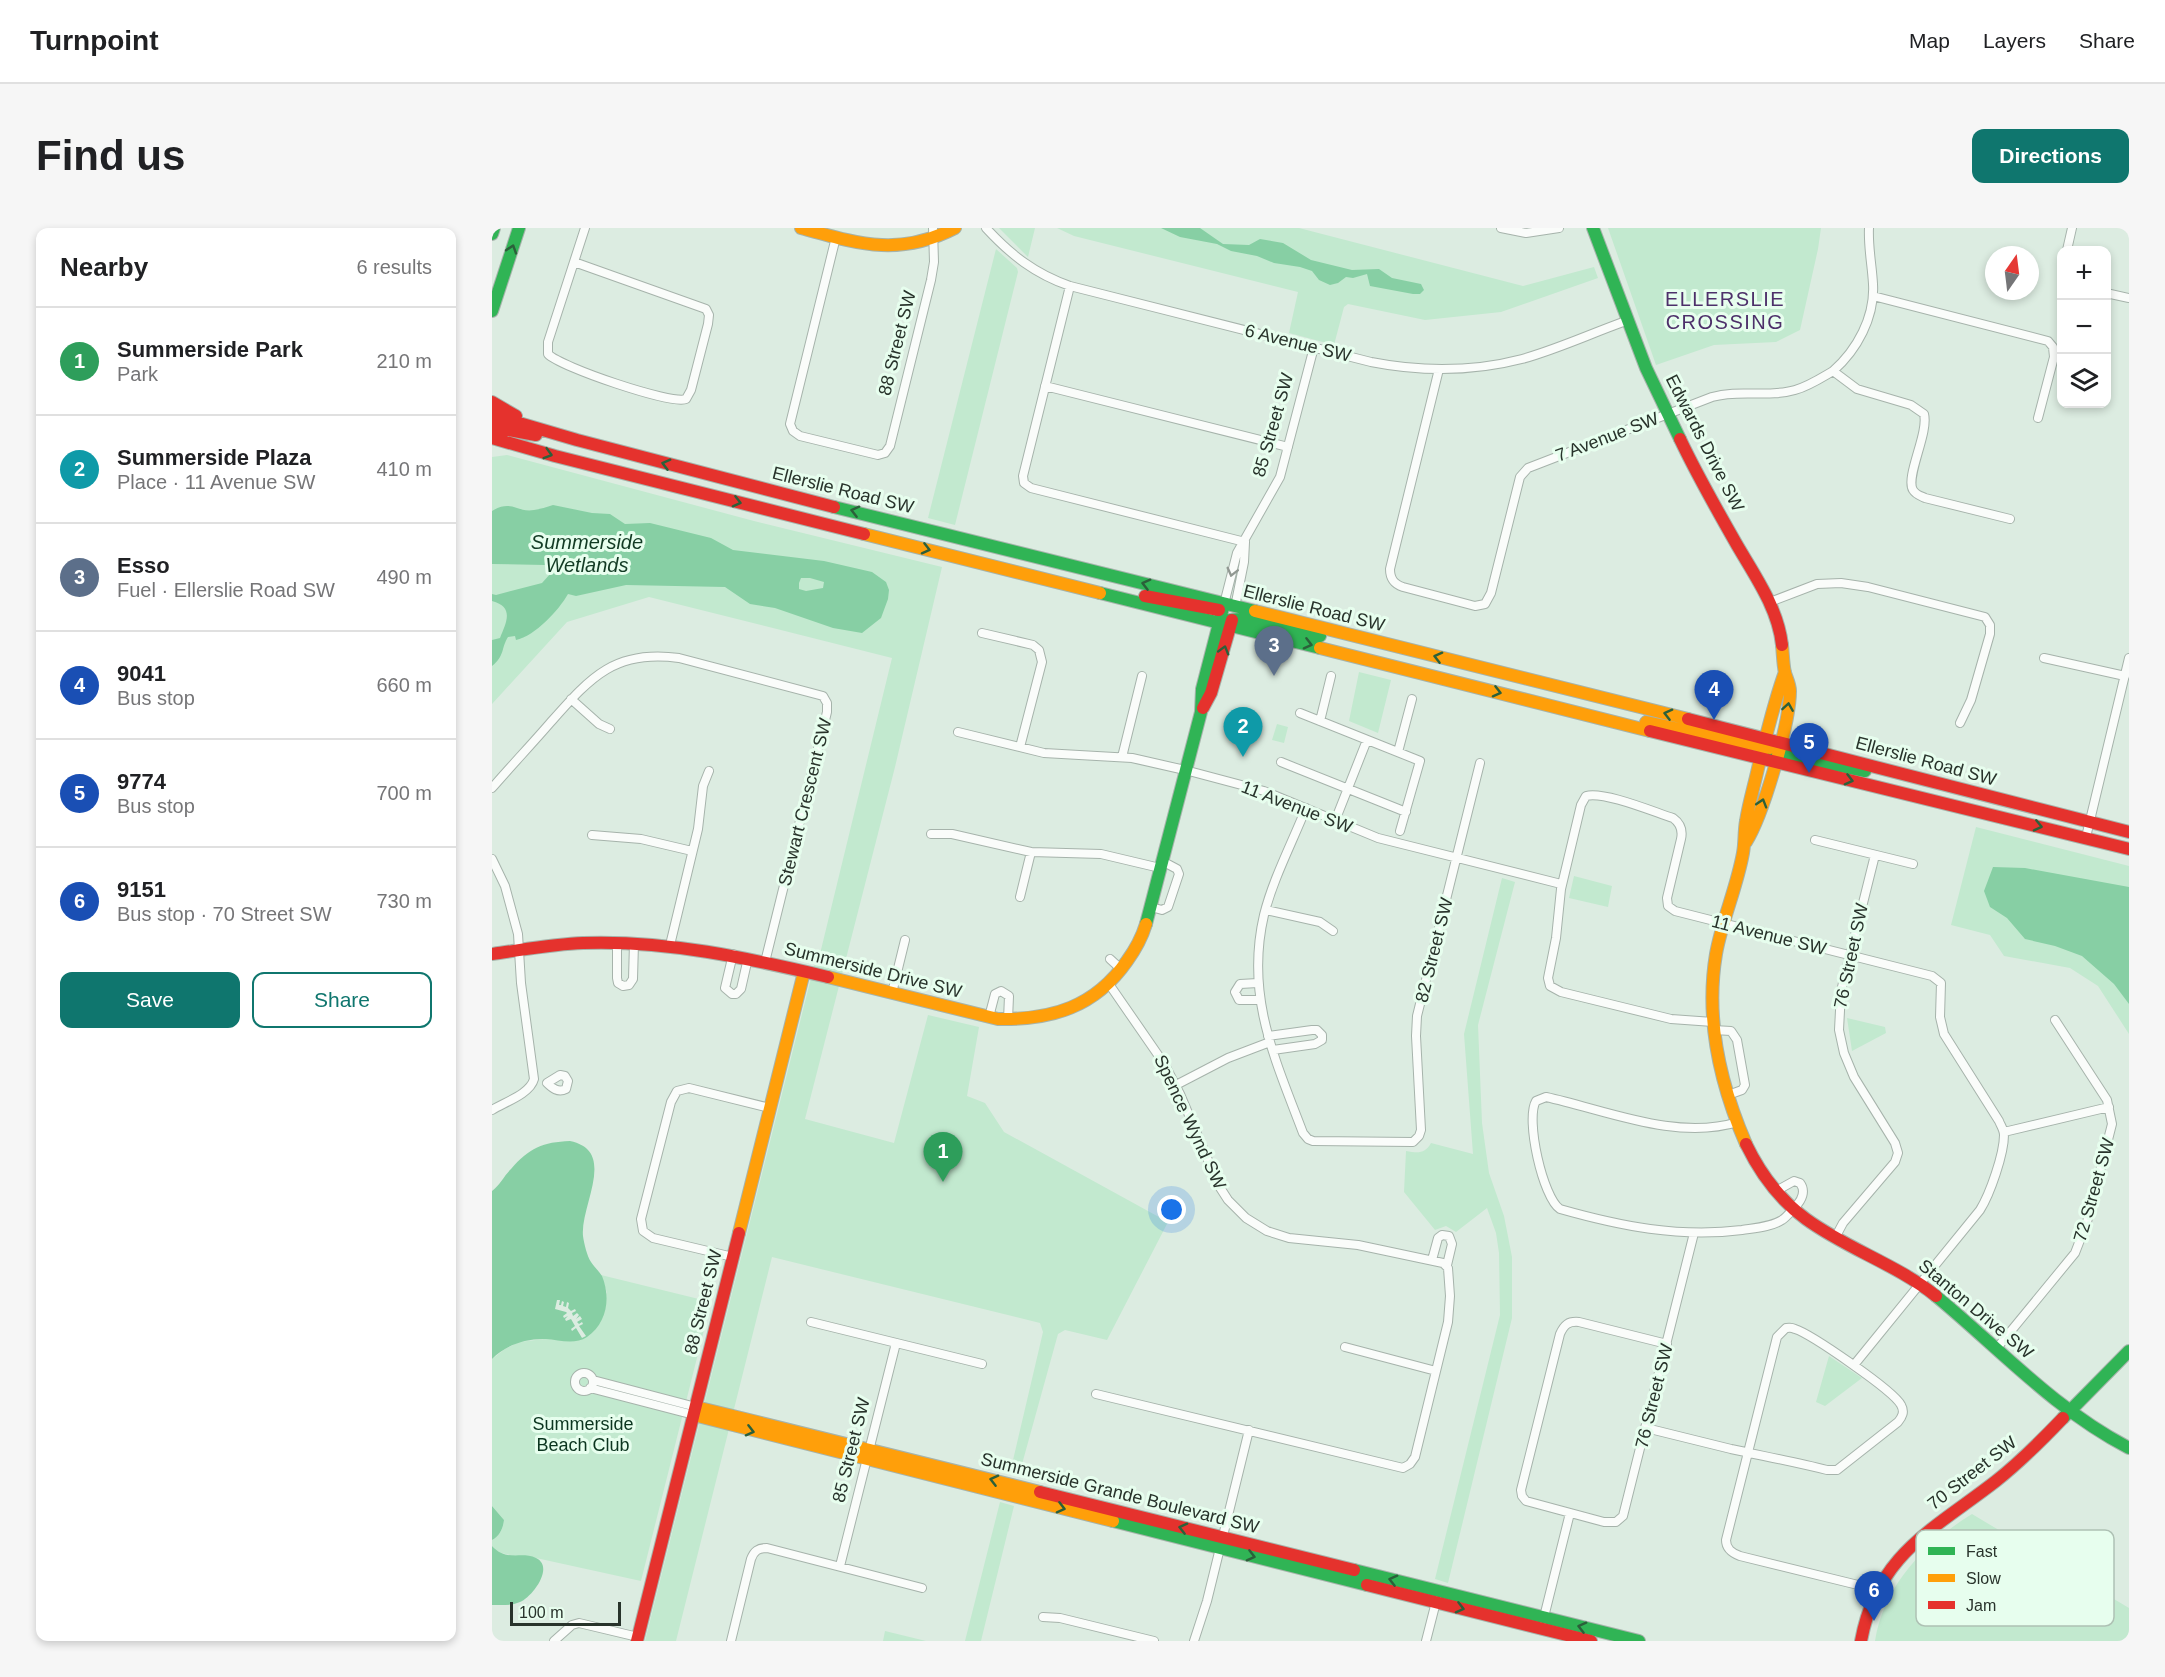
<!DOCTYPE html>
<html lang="en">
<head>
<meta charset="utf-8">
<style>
  body { margin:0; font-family:Arial,sans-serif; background:#f6f6f6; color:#202124 }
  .controls { position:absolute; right:18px; top:18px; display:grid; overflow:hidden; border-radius:12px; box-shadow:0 3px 9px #0003 }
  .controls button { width:54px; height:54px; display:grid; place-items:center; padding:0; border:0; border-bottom:2px solid #e0e0e0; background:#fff; color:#202124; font:30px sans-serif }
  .compass { position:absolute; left:1493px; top:18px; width:54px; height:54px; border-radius:50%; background:#fff; box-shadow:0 3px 9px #0003; rotate:14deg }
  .scale { position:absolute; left:18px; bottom:15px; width:111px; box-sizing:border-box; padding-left:6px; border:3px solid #28332b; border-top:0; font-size:16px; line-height:21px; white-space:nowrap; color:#28332b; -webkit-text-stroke:4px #e7feee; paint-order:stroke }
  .you { position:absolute; left:680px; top:982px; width:21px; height:21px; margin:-15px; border:4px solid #fff; border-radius:50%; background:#1a73e8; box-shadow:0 0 0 9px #1a73e833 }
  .badge { display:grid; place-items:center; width:39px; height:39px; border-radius:50%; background:#0f766e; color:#fff; font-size:20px; font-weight:700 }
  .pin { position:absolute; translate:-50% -50px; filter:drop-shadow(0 2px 3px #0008) }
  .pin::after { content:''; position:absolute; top:32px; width:21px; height:18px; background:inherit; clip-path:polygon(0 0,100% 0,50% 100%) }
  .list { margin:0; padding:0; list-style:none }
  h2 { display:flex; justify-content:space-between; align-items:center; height:78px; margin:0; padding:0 24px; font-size:26px }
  h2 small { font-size:20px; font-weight:400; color:#757577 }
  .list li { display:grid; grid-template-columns:39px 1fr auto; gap:18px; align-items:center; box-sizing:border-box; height:108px; padding:0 24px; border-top:2px solid #e0e0e0 }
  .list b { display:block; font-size:22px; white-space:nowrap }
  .list p { margin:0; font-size:20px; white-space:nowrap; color:#757577 }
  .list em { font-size:20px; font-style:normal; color:#757577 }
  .actions { display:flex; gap:12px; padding:18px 24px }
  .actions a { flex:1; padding:14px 0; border:2px solid #0f766e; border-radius:12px; text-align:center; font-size:21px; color:#0f766e }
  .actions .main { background:#0f766e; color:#fff }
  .icon { flex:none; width:33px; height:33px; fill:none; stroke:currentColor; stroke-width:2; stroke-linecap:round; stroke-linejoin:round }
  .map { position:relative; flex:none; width:1637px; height:1413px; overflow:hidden; border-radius:12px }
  header { display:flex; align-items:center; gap:36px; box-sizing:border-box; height:84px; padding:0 30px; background:#fff; border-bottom:2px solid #e0e0e0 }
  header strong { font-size:28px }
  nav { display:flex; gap:33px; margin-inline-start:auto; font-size:21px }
  .intro { display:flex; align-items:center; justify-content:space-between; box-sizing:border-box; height:144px; padding:0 36px }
  h1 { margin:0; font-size:42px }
  .button { padding:15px 27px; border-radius:12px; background:#0f766e; color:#fff; font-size:21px; font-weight:700 }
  main { display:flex; gap:36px; padding:0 36px }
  aside { flex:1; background:#fff; border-radius:12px; box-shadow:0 3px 9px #0003 }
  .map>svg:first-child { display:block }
  .green { fill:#c2e9cf }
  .water { fill:#87cfa4; fill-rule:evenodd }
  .pier { fill:#dcece1 }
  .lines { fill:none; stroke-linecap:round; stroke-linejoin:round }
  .street-casing { stroke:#a6b3ab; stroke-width:10 }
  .fast-casing { stroke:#a6b3ab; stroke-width:14 }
  .slow-casing { stroke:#a6b3ab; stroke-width:14 }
  .jam-casing { stroke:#a6b3ab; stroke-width:14 }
  .street { stroke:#fafcfa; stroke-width:8 }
  .fast { stroke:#30b455; stroke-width:12 }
  .slow { stroke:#ff9f0a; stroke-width:12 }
  .jam { stroke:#e5322d; stroke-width:12 }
  .oneway { stroke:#2b603a }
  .oneway2 { stroke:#919892 }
  .labels { text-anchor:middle; stroke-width:6; stroke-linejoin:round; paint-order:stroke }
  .street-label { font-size:18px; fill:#28332b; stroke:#e7feee }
  .park-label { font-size:18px; fill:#0b351f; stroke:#e7feee }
  .neighbourhood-label { font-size:20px; letter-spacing:1.5px; fill:#4d306a; stroke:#e7feee }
  .water-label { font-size:20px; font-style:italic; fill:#123b24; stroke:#e7feee }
  .key { fill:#e7feee; stroke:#aec1b4; stroke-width:1.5 }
  .key-label { font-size:16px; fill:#28332b }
</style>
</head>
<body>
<header>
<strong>Turnpoint</strong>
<nav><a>Map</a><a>Layers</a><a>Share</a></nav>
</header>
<div class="intro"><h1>Find us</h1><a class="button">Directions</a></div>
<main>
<aside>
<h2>Nearby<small>6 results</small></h2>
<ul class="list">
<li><span class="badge" style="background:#2e9e5b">1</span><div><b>Summerside Park</b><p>Park</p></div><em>210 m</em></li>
<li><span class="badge" style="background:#0f9aa8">2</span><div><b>Summerside Plaza</b><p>Place · 11 Avenue SW</p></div><em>410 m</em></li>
<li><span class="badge" style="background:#5c6f8a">3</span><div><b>Esso</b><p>Fuel · Ellerslie Road SW</p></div><em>490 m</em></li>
<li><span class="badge" style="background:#1a4fb4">4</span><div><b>9041</b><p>Bus stop</p></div><em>660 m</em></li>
<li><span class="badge" style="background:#1a4fb4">5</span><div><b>9774</b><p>Bus stop</p></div><em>700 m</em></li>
<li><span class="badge" style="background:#1a4fb4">6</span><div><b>9151</b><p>Bus stop · 70 Street SW</p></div><em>730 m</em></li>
</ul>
<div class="actions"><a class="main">Save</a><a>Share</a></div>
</aside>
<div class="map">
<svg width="1637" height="1413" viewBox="0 0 1637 1413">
  <rect width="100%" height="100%" fill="#dcece1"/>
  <!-- green -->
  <path class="green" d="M507,0H543L536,29Z
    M565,0H807L1031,58L1102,39L1106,50L1009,84L933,92L856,76L852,79L842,117L797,105L806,64L582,8Z
    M1116,0H1329L1326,21L1308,102L1284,114L1222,117L1164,137Z
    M504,21L525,40L526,44L463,297L436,290Z
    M15,227L262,293L450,339L403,539L313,891L402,915L436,787L487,799L475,868L493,875L512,904L676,994L615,1112L573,1102L566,1106L527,1247L518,1245L551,1104L548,1095L280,1029L184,1413H153L317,758L324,731L325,733L327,730L400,430L157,369L75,394L0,476V229Z
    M867,444L899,452L886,505L857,493Z
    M785,496L796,499L792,515L780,512Z
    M1484,599L1637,638V806L1606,758L1578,740L1512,728L1498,707L1459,697Z
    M1082,648L1120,658L1116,679L1077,670Z
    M1010,650L1023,654L986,797L990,895L997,945L1012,988L1020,1029V1090L956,1355L943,1351L1008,1087L1007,1025L1004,1005L995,980L964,1004L954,998L943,1002L912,964L914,923C926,925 933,926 939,915L981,926L972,806Z
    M1355,790L1393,799L1394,805L1360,823Z
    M109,1047L219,1074L149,1353L44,1330L26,1329L5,1324L0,1318V1312C8,1308 11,1300 12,1292L0,1278V1131L13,1121L27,1114L52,1111L115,1065Z
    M1337,1128L1370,1150L1333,1178L1324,1174Z
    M508,1274L522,1278L489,1413H473Z
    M1480,1286L1637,1380V1413H1383C1392,1357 1433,1315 1480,1286Z
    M393,1403L434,1413H391Z"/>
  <!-- water -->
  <path class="water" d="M669,0H708L731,16L757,17L768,11L791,15L819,32L860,42L887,41L900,50L929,56L932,62L928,66H921L878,58L875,46L861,50L854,49L846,55L838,57L827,52L820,43L808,39L782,35L765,28L739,23L725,16L688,9Z
    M61,277L100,285L118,286L133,296L158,295L219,310L241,322L332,333L380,344L394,354L397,362L396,371L389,390L370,405L341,400L283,380L258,376L233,359L134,357L84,368L76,366C67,382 43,408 24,412L23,408L16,409C9,420 13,428 0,438V412L8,410C14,395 23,379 0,373V366L4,367L50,355L59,345L53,337L0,336V283C20,271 25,285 42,282C48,281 55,279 61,277ZM309,350H318L332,354L331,360L314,363L307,361V355Z
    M1501,639L1533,640L1637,659V776L1622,756L1590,728L1563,718L1533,711L1515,690L1498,679L1492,663Z
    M78,913C126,923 88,977 91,1008C92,1015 95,1028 99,1034C102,1039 107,1043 110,1048C119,1070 115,1095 95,1109C83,1117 67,1112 54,1111C35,1110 13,1117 0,1131V963C8,957 12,948 19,941C37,920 51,914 78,913Z
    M0,1278L12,1292C11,1300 8,1308 0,1312Z
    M0,1318C14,1334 30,1323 44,1330C63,1339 40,1369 28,1374C19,1378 9,1377 0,1377Z"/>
  <!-- pier -->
  <path class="pier" d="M65,1072H68L67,1077H69L70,1073L72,1074L71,1078L74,1079L75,1074L77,1075L76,1080L79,1083L83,1081L84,1083L80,1085L81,1088L85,1085L87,1087L84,1091L88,1088L90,1091L85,1094L87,1096L90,1094L91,1096L87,1098L94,1108L90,1110L84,1100L80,1103L79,1101L83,1098L79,1091L74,1093L73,1091L76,1088L72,1090L71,1088L75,1085L74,1084L63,1081Z"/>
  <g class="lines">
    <defs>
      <path id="street" d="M494,0C519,27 543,46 578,58L879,134C930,144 980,144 1030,131C1066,121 1100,105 1134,93
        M1009,0L1034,5L1067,0
        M344,9L298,196L301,203L308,208L386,227L393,225L398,218L439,52L442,34L441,0
        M1575,22L1580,0
        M82,34L214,81L217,87L216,96L199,162L194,171C180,177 68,139 56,126V114L93,0
        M578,58L531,248L532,255L539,260L753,314
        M1614,65L1637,70
        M1381,68L1556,113L1561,119L1562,129L1546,190
        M947,141L898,341C898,351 902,356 911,359L983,378L993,376L999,365L1028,249L1036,240L1220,169C1247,161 1276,170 1303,162C1317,158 1329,150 1341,143L1365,161L1419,177L1432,186C1437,205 1413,249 1421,262C1424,267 1429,268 1433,270L1518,291
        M1341,143C1365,122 1383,89 1381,56C1380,37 1376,19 1377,0
        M553,158L796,219
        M1278,374L1325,356L1349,355L1376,359L1493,389L1498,397V406L1479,472L1468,495
        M732,376L745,325L788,249L822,119
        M743,379L752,334L753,314
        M490,405L541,417L547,422L550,434L528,519
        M1552,430L1633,448
        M79,471L107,496L118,501
        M808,485L928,533L908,603
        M828,493L839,448
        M466,504L552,525L640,530L693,542L772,563L886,610L1069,656
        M906,524L920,471
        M630,529L650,448
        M789,534L914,584
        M0,560C19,538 39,517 58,495C98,450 122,421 187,430L331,468L335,475V484L273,734
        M814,580C800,615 781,651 772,687C753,768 783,831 811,905L816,911L821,913L921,914L927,908L929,902L924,808L925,788L988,535
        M843,593L875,512
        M439,606H460L539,624L609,626L668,640
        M100,607L149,611L200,623
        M1594,609L1637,430
        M1323,612L1421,636
        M0,631L13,658L26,706L29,755L42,851C38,866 13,874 0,882
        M528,669L539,624
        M659,679L670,682L676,679L687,646L685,641L670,633
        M774,682L828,694L841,703
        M125,715V750L126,755L131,758L137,757L141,751L142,715
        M178,717L206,601L211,558L217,543
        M241,726L233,760L240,766H244L249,761L256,730
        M618,731L630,742
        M766,755L748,756L743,764L747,772H767
        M400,765L413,712
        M497,789L503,766L509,763L517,768L516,792
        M1221,794L1179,791L1069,764L1058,758L1056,750L1064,710L1069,661L1089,577L1094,568C1112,563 1162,584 1181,590C1188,595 1191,602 1189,611L1175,670L1176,678L1183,683L1440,748L1449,755L1448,789L1452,806L1507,893C1509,898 1512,902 1512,907C1512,926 1498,966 1488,982L1362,1137
        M1222,802L1239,803L1245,812L1253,857L1250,862L1236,867
        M776,808L820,802H825L830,807V812L823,816L781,822
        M68,847L73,848L76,853L74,861C66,865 60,860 55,855Z
        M684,857L736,830L778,814
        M1246,894C1184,913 1114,882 1054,869L1044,873C1033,891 1051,970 1068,981C1128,998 1187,1010 1250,1002C1263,1000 1279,999 1290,992C1295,989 1299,983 1303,979C1310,972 1314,963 1308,955L1302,953L1284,963
        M1512,904L1617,879
        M1343,1010L1351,995L1403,934L1406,925L1403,915L1362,849L1352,825L1347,802L1349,763L1383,627
        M241,1029L161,1010L151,1003L149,991L179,874L185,863L197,860L278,880
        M940,1032L946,1010L950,1007L957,1008L960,1016L955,1037
        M319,1094L490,1136
        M1175,1116L1087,1094C1076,1093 1072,1097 1068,1106L1029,1262L1030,1268L1034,1273L1112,1294H1124L1131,1288L1202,1005
        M853,1119L944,1143
        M1505,1120L1583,1025L1595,994L1620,896L1615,872L1563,792
        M83 1154a9 9 0 1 1 18 0a9 9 0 1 1-18 0Z
        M101,1152L204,1179
        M98,1160L202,1187
        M604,1166L911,1240L918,1236L923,1229L956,1094L958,1068L956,1040L951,1035L866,1017L797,1010L775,1003L754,990L736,972L727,958L688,866L673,837L617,756
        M1154,1200L1239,1221C1271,1228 1303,1234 1335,1242H1345L1406,1194C1410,1189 1413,1184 1409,1177C1402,1163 1319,1106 1303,1101C1298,1099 1299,1100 1294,1100L1285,1109L1234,1312C1234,1321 1240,1325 1248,1328L1366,1357L1385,1364
        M348,1338L404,1115
        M551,1389L568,1390L662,1413
        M1051,1393L1078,1285
        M62,1413L80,1397L87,1395L146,1409
        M239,1413L259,1331C262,1323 266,1320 275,1320L430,1360
        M702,1413L715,1373L757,1202
        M934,1413L945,1370"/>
      <path id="fast" d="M1101,0L1154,140L1188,211
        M0,6L2,0
        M0,83L27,0
        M342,279L763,383
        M608,365L828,420
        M730,393L748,391L828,408
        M1278,526L1286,525L1373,543
        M654,696L709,484L710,461L732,376
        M1444,1068C1508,1121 1562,1181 1637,1220
        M1571,1190L1637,1123
        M621,1293L875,1357
        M862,1342L1147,1413"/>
      <path id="slow" d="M309,0C367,16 407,29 463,0
        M372,306L608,365
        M763,383L1196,491
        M828,420L1158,503
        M1154,494L1278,520
        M1254,614C1271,587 1298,495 1298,463C1298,457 1295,451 1293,445C1291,436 1291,426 1290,417
        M336,749L506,791C560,792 603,779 635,733C643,722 650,709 654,696
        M1254,916C1228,856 1213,791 1224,726C1230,692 1245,659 1251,625C1253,614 1252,604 1254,593C1257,574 1263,555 1267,536C1275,505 1282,474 1293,444
        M247,1005L312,744
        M204,1179L548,1264
        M202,1187L621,1293"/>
      <path id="jam" d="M0,174L24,188
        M0,187L85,212L342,279
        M0,199L44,207
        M0,210L63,228L372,306
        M1188,211C1205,247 1225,282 1245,317C1263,348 1286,380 1290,417
        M653,368L727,382
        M711,480L719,465L740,392
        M1196,491L1637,604
        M1158,503L1637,621
        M0,726C30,722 61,716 91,715C175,712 255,730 336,749
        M1254,916C1268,945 1288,972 1314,991C1355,1021 1404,1036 1444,1068
        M548,1264L862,1342
        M875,1357L1099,1413
        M145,1413L247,1005
        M1369,1413C1385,1326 1441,1302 1504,1253C1528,1234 1550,1212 1571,1190"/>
    </defs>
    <!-- street casing -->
    <use href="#street" class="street-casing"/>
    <!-- fast casing -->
    <use href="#fast" class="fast-casing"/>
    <!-- slow casing -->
    <use href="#slow" class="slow-casing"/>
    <!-- jam casing -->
    <use href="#jam" class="jam-casing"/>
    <!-- street -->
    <use href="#street" class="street"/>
    <!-- fast -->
    <use href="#fast" class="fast"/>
    <!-- slow -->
    <use href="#slow" class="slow"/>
    <!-- jam -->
    <use href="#jam" class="jam"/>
  </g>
  <!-- one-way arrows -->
  <defs><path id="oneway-chevron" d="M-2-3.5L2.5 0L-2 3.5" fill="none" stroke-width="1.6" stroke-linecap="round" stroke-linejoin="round" transform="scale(1.5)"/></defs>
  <g class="oneway">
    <use href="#oneway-chevron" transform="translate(20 21) rotate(-72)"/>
    <use href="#oneway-chevron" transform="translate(56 226) rotate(16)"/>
    <use href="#oneway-chevron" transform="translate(174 236) rotate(-165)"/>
    <use href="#oneway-chevron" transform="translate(245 274) rotate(14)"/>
    <use href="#oneway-chevron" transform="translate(363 283) rotate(-166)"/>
    <use href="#oneway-chevron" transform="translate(434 321) rotate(14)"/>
    <use href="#oneway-chevron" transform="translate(654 356) rotate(-166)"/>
    <use href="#oneway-chevron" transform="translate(816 416) rotate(14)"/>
    <use href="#oneway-chevron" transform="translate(732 422) rotate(-74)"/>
    <use href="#oneway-chevron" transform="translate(946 429) rotate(-166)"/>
    <use href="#oneway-chevron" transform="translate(1005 464) rotate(14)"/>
    <use href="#oneway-chevron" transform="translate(1296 479) rotate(-81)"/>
    <use href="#oneway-chevron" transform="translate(1176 486) rotate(-166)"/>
    <use href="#oneway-chevron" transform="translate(1357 552) rotate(14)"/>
    <use href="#oneway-chevron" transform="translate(1270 575) rotate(-73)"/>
    <use href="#oneway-chevron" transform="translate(1546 598) rotate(13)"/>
    <use href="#oneway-chevron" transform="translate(258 1203) rotate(14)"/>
    <use href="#oneway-chevron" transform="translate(502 1252) rotate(-166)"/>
    <use href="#oneway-chevron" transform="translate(569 1280) rotate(14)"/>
    <use href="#oneway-chevron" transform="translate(691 1300) rotate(-166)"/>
    <use href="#oneway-chevron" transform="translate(759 1328) rotate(14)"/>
    <use href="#oneway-chevron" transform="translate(901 1352) rotate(-166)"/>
    <use href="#oneway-chevron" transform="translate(968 1380) rotate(14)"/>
    <use href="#oneway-chevron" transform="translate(1090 1399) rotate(-166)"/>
  </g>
  <use class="oneway2" href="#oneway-chevron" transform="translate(740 344) rotate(104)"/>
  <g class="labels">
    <!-- street labels -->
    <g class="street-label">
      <text transform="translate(405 115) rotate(-76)" y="6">88 Street SW</text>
      <text transform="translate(806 115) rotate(14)" y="6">6 Avenue SW</text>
      <text transform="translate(781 197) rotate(-74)" y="6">85 Street SW</text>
      <text transform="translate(1115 209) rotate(-21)" y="6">7 Avenue SW</text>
      <text transform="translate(1213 215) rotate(63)" y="6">Edwards Drive SW</text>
      <text transform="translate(351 262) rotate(14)" y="6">Ellerslie Road SW</text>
      <text transform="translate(822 380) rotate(14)" y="6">Ellerslie Road SW</text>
      <text transform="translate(1434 533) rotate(15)" y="6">Ellerslie Road SW</text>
      <text transform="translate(313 574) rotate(-76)" y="6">Stewart Crescent SW</text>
      <text transform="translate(805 579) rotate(21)" y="6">11 Avenue SW</text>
      <text transform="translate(1277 707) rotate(14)" y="6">11 Avenue SW</text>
      <text transform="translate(942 722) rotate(-76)" y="6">82 Street SW</text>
      <text transform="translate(1359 728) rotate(-78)" y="6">76 Street SW</text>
      <text transform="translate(381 742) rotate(14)" y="6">Summerside Drive SW</text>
      <text transform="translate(698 894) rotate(65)" y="6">Spence Wynd SW</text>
      <text transform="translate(1602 962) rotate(-74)" y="6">72 Street SW</text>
      <text transform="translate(211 1074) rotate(-76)" y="6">88 Street SW</text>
      <text transform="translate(1484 1081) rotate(40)" y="6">Stanton Drive SW</text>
      <text transform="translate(1162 1168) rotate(-76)" y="6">76 Street SW</text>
      <text transform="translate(359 1222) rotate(-76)" y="6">85 Street SW</text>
      <text transform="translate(1480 1245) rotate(-38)" y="6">70 Street SW</text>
      <text transform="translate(628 1265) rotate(14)" y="6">Summerside Grande Boulevard SW</text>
    </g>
    <!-- park labels -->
    <g class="park-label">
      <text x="91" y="1202">Summerside<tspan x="91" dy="21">Beach Club</tspan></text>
    </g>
    <!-- neighbourhood labels -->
    <g class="neighbourhood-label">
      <text x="1233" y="78">ELLERSLIE<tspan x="1233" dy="23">CROSSING</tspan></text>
    </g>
    <!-- water labels -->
    <g class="water-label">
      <text x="95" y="321">Summerside<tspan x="95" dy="23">Wetlands</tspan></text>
    </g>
  </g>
  <!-- legend -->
  <rect x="1424" y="1302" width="198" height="96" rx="9" class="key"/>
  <rect x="1436" y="1319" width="27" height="8" fill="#30b455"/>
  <rect x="1436" y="1346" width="27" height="8" fill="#ff9f0a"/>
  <rect x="1436" y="1373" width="27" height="8" fill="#e5322d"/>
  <g class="key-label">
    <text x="1474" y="1329">Fast</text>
    <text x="1474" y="1356">Slow</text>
    <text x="1474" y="1383">Jam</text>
  </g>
</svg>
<div class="controls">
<button>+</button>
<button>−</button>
<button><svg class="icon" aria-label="layers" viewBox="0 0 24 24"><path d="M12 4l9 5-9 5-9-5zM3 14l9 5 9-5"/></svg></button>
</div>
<svg class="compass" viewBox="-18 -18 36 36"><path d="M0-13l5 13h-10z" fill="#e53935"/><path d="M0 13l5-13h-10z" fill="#757577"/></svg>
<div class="scale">100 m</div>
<div class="you"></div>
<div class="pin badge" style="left:451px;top:954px;background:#2e9e5b">1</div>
<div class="pin badge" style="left:751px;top:529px;background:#0f9aa8">2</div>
<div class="pin badge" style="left:782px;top:448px;background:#5c6f8a">3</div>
<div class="pin badge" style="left:1222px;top:492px;background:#1a4fb4">4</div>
<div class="pin badge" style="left:1317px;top:545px;background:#1a4fb4">5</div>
<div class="pin badge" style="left:1382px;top:1393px;background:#1a4fb4">6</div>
</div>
</main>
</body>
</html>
